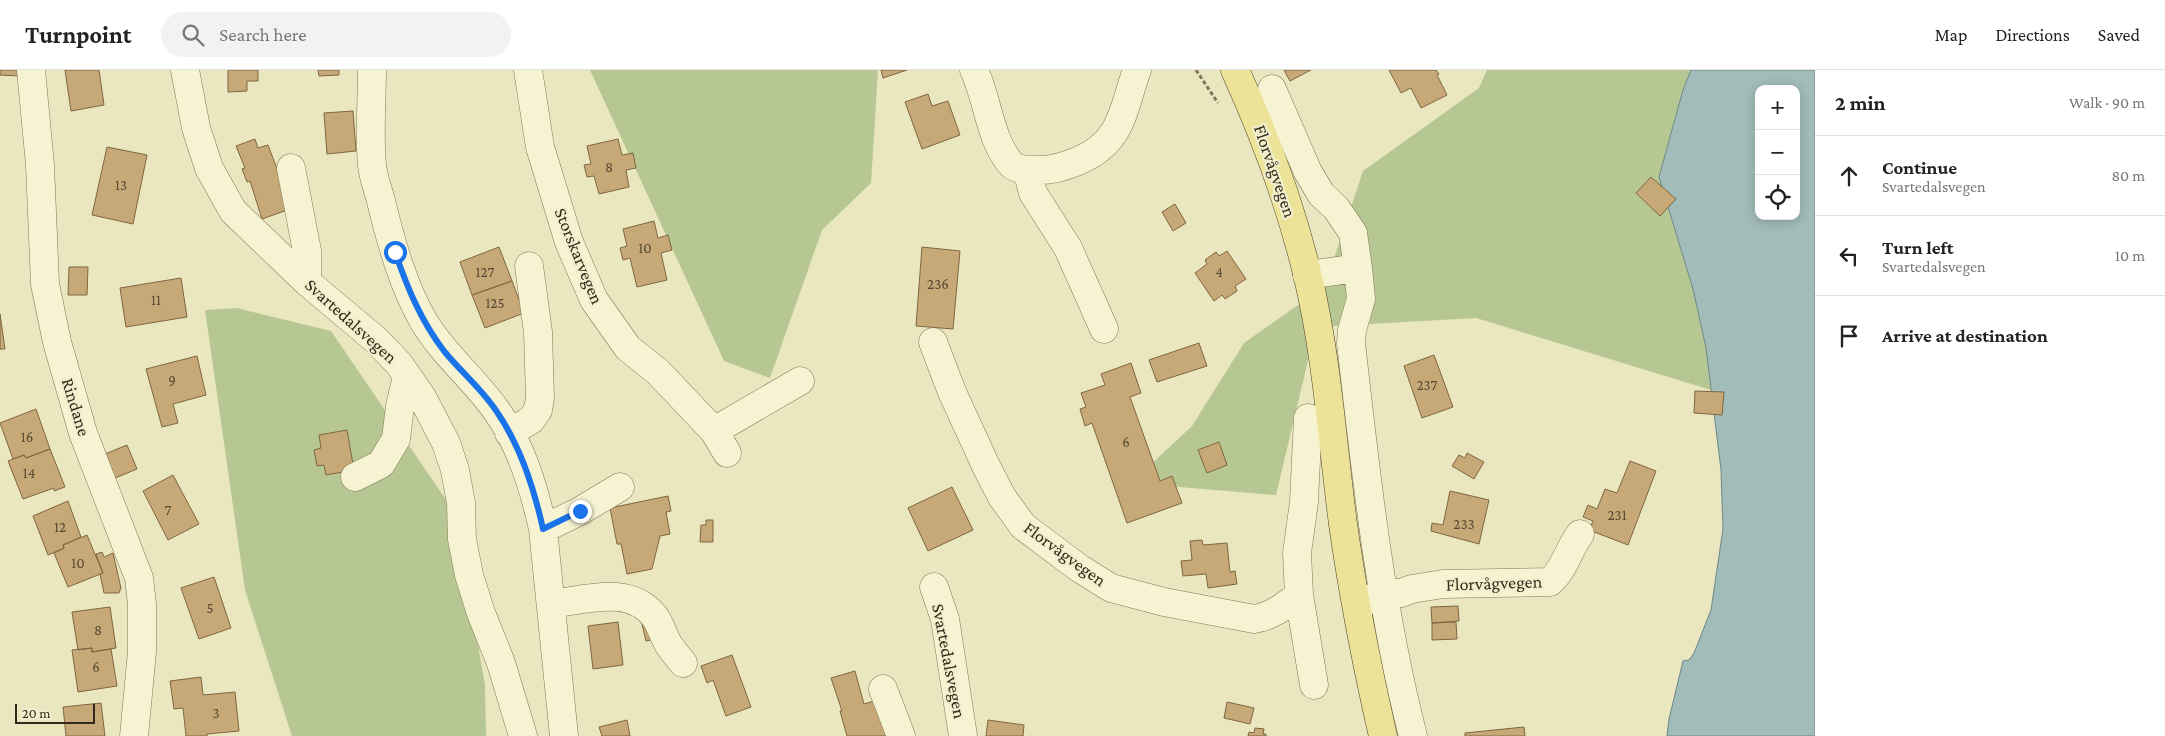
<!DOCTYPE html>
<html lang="en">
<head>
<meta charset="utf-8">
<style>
  body { margin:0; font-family:"Crimson Pro",serif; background:#f2f2f2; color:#222 }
  .controls { position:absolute; right:15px; top:15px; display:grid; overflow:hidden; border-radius:10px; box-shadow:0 2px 12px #0003 }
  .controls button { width:45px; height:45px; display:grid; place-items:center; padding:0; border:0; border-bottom:1px solid #e0e0e0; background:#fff; color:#222; font:25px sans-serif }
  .scale { position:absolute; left:15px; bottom:12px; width:80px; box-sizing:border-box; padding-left:5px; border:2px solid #322b1c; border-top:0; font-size:14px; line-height:18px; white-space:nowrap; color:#322b1c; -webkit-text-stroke:4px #f2efce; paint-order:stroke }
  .stop { position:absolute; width:15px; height:15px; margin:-11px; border:4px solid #1a73e8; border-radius:50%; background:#fff }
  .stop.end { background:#1a73e8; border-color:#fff; box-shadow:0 1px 5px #0008 }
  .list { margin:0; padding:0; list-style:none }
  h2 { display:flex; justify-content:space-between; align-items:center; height:65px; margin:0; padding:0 20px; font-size:21px }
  h2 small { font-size:16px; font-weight:400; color:#767676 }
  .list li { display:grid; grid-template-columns:32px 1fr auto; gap:15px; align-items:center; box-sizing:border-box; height:80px; padding:0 20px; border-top:1px solid #e0e0e0 }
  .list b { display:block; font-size:19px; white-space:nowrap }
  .list p { margin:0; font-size:16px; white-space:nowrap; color:#767676 }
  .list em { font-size:16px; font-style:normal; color:#767676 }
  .icon { flex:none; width:28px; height:28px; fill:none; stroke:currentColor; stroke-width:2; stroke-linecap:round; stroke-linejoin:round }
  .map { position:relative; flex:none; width:1815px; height:666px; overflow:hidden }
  header { display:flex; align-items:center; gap:30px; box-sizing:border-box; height:70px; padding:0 25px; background:#fff; border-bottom:1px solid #e0e0e0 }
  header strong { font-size:24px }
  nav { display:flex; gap:28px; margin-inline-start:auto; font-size:18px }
  .search { width:350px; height:45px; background:#f2f2f2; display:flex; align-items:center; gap:12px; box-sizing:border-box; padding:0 18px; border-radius:28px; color:#767676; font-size:19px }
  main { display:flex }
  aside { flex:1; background:#fff }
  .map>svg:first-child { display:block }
  .green { fill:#b7c794 }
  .water { fill:#a2bcba; stroke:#6a8988; fill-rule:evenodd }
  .building { fill:#c6a977; stroke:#7f6640 }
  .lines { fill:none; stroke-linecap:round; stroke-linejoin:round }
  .minor-casing { stroke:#827759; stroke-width:29 }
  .major-casing { stroke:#4f442d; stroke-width:29 }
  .path { stroke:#827759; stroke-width:3; stroke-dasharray:4 2.5; stroke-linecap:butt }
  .minor { stroke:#f6f3d2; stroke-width:28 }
  .major { stroke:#ece398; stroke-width:28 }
  .route { stroke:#1a73e8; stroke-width:6 }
  .labels { text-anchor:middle; stroke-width:4.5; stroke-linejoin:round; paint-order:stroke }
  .number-label { font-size:15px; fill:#574a33 }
  .street-label { font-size:18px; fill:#322b1c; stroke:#f2efce }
</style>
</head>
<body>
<header>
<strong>Turnpoint</strong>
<div class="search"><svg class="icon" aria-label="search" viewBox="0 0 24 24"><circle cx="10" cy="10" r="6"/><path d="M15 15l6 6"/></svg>Search here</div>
<nav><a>Map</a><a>Directions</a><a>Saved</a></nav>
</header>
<main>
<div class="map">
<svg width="1815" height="666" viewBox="0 0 1815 666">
  <rect width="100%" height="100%" fill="#eae6bf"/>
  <!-- green -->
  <path class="green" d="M590,0H878L871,113L822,160L770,308L724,291Z
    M1487,0H1691L1683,20L1659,107L1693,219L1706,278L1711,320L1476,248L1316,257L1276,425L1131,413L1192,356L1244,273L1325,216L1363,101L1479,18Z
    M237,238L331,261L455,443L485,615L486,666H292L245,520L205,240Z"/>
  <!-- water -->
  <path class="water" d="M1691,0H1815V666H1667L1669,649L1683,591L1689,590L1694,583L1711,540L1723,459L1721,400L1706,278L1693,219L1659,107L1683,20ZM1759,19H1796V146H1759Z"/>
  <!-- building -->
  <path class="building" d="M0,0H19V6L0,5Z
    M65,0H99L104,35L71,41Z
    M228,0H258V11H247V21L228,22Z
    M318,0H339V5L319,6Z
    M881,0H907L883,8Z
    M1284,0H1311L1290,11Z
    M1389,0H1436L1439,4L1437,5L1447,25L1421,38L1411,18L1401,23Z
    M928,24L932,36L948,31L960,65L922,79L905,32Z
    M353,41L356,81L327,84L324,43Z
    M255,69L258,78L268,75L285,120L290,139L262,149L250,111L247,112L242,99L245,98L236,76Z
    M618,69L622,85L633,83L636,98L626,100L629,117L599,124L594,106L587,107L584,95L591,94L587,76Z
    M107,77L147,85L133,154L92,145Z
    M1651,107L1676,129L1660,146L1636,123Z
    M1175,134L1186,153L1173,161L1162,142Z
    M654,151L658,168L668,165L672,180L661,183L667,210L637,217L630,188L623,190L620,178L627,176L623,159Z
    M499,177L512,211L472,225L460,192Z
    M922,177L960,181L953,259L916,256Z
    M1227,181L1246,209L1235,216L1237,221L1225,229L1222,225L1214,231L1195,203L1207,194L1205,190L1216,182L1219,186Z
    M69,197H88L87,225H68Z
    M181,208L187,247L126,257L120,218Z
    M512,211L524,243L485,258L472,225Z
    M0,244L5,279H0Z
    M1199,273L1207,296L1157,312L1149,290Z
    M1434,285L1453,337L1422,348L1404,296Z
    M197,286L206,325L173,334L178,353L162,357L146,299Z
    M1131,293L1141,323L1130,327L1160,411L1172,406L1182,433L1127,453L1092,353L1085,356L1080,339L1086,337L1081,323L1105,315L1101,304Z
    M1695,321L1724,322L1722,345L1694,343Z
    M36,339L50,379L26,388L24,385L13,389L0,353Z
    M347,360L354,400L326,405L324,395L317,396L314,380L321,378L319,365Z
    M1219,372L1227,395L1207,403L1198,380Z
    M127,375L137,399L115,408L105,384Z
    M50,379L65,417L54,421V418L23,429L8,391L24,385L26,388Z
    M1467,383L1484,392L1474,409L1452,396L1459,385L1465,388Z
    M1630,391L1656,401L1628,475L1589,460L1593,451L1583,447L1588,435L1597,439L1605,419L1617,423Z
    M173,405L199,454L168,470L143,421Z
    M952,417L973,460L928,481L908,438Z
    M1450,421L1489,430L1479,474L1431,461L1432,453L1443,455Z
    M668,426L671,441L666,442L670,464L660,466L652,499L627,504L621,474H617L610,438Z
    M68,431L81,467L63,475L64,478L48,485L33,446Z
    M706,450H713V472H700L701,455H706Z
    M87,465L103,503L68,517L54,483L64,478L63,475Z
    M1202,470L1203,475L1227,473L1230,502L1235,501L1237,514L1208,518L1206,504L1183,506L1181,491L1192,490L1190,471Z
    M102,482L104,487L113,483L121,518L119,523H104L100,504L103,503L96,484Z
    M214,507L231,558L199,569L181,518Z
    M1458,536L1459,551L1432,553L1431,537Z
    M110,537L116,578L92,582V578L78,580L72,542Z
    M641,550L659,568L646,571Z
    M618,552L623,595L593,599L588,556Z
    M1456,552L1457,569L1432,570V553Z
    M92,578V582L111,579L117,616L78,622L72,580Z
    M732,585L751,637L726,646L713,610L707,613L701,596Z
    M855,601L864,634L884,628L896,666H847L840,641H842L831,608Z
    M201,607L203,625L235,622L239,661L207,664V666H186L183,638L174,639L170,611Z
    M1227,632L1254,638L1250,654L1224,648Z
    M101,633L105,666H66L63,637Z
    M627,650L630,666H602L599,657Z
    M988,650L1024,655L1023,666H986Z
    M1524,657L1525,666H1465V663Z
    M1255,658L1264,659L1263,664H1266V666H1248L1249,662L1254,663Z"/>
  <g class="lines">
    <defs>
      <path id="minor" d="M31,0L40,95L45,214L57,272L83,363L139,508L142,534V582L134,666
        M185,0L196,58L209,98L233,141L307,212L376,270L399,294L422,327L446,373L455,400L461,433L462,469L469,505L481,543L501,593L523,666
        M372,0C372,31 369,63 372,95C373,107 378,119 381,131C391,172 403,216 424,252C444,285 474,309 496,340C521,374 534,418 543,459L564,666
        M528,0L540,77L569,172L594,230L628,278L658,302L714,361L727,383
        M974,0C988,29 990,72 1012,95C1019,101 1033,100 1041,100C1054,100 1066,96 1078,91C1123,72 1122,41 1137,0
        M1272,19L1308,102L1321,124L1336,138L1353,163L1358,198
        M291,98L307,181V212
        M1027,100L1033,123L1068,178L1104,259
        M1307,205L1358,198L1361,229L1352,260L1351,273C1366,405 1380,537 1413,666
        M933,272L952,322L986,396L1002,427L1023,456L1079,498L1111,518L1164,532L1254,549C1272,546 1285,536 1299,525
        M1308,348L1304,432L1297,483L1299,525L1314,615
        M714,361L800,311
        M509,363L531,350L538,340L540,328L538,262L529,196
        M355,407L381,394L396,369L400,336L407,306
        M543,459L580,441L620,417
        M934,517L945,549L963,666
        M1369,530L1383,522L1401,523L1412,519L1443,514L1550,512C1565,499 1568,480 1580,464
        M551,534C585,530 630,514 655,547C661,555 663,566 669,575C673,581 678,587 683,593
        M883,619L901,666"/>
      <path id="major" d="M1235,0C1265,66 1290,133 1307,203C1327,285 1332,370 1343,454C1353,525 1367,596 1383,666"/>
    </defs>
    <!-- minor casing -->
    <use href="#minor" class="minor-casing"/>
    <!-- major casing -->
    <use href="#major" class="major-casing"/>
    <!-- path -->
    <path class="path" d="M1196,0L1218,33"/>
    <!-- minor -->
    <use href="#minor" class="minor"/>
    <!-- major -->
    <use href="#major" class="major"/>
  </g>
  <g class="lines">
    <!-- route -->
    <path class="route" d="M395,182C407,217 421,251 444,281C461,302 482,319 497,342C521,377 534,418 543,459L580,441"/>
  </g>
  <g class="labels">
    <!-- number labels -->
    <g class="number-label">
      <text x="609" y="102">8</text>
      <text x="121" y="120">13</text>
      <text x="645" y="183">10</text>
      <text x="485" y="207">127</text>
      <text x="1219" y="207">4</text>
      <text x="938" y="219">236</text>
      <text x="156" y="235">11</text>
      <text x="495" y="238">125</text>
      <text x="172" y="315">9</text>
      <text x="1427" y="320">237</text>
      <text x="27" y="372">16</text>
      <text x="1126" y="377">6</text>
      <text x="29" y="408">14</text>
      <text x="168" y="445">7</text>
      <text x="1617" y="450">231</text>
      <text x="1464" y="459">233</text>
      <text x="60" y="462">12</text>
      <text x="78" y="498">10</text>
      <text x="210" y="543">5</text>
      <text x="98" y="565">8</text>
      <text x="96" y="602">6</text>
      <text x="216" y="648">3</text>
    </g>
    <!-- street labels -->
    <g class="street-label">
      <text transform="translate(1275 101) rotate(71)" y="6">Florvågvegen</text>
      <text transform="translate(579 186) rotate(68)" y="6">Storskarvegen</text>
      <text transform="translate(351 251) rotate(42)" y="6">Svartedalsvegen</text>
      <text transform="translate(76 337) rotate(73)" y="6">Rindane</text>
      <text transform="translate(1065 484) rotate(36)" y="6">Florvågvegen</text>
      <text transform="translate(1494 513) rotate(-2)" y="6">Florvågvegen</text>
      <text transform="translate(949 591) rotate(79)" y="6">Svartedalsvegen</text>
    </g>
  </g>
</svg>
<div class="controls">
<button>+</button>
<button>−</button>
<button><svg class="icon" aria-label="locate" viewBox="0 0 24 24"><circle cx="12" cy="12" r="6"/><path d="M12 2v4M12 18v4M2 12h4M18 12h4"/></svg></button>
</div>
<div class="scale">20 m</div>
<div class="stop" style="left:395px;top:182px"></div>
<div class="stop end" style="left:580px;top:441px"></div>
</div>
<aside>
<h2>2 min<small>Walk · 90 m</small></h2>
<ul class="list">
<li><svg class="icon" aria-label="ahead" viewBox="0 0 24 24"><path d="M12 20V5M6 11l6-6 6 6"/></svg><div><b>Continue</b><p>Svartedalsvegen</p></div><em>80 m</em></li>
<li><svg class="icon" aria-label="left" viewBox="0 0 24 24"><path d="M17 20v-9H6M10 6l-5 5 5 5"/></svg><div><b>Turn left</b><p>Svartedalsvegen</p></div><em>10 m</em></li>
<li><svg class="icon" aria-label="arrive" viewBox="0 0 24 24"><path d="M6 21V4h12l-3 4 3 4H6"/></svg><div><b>Arrive at destination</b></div></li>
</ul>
</aside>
</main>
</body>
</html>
